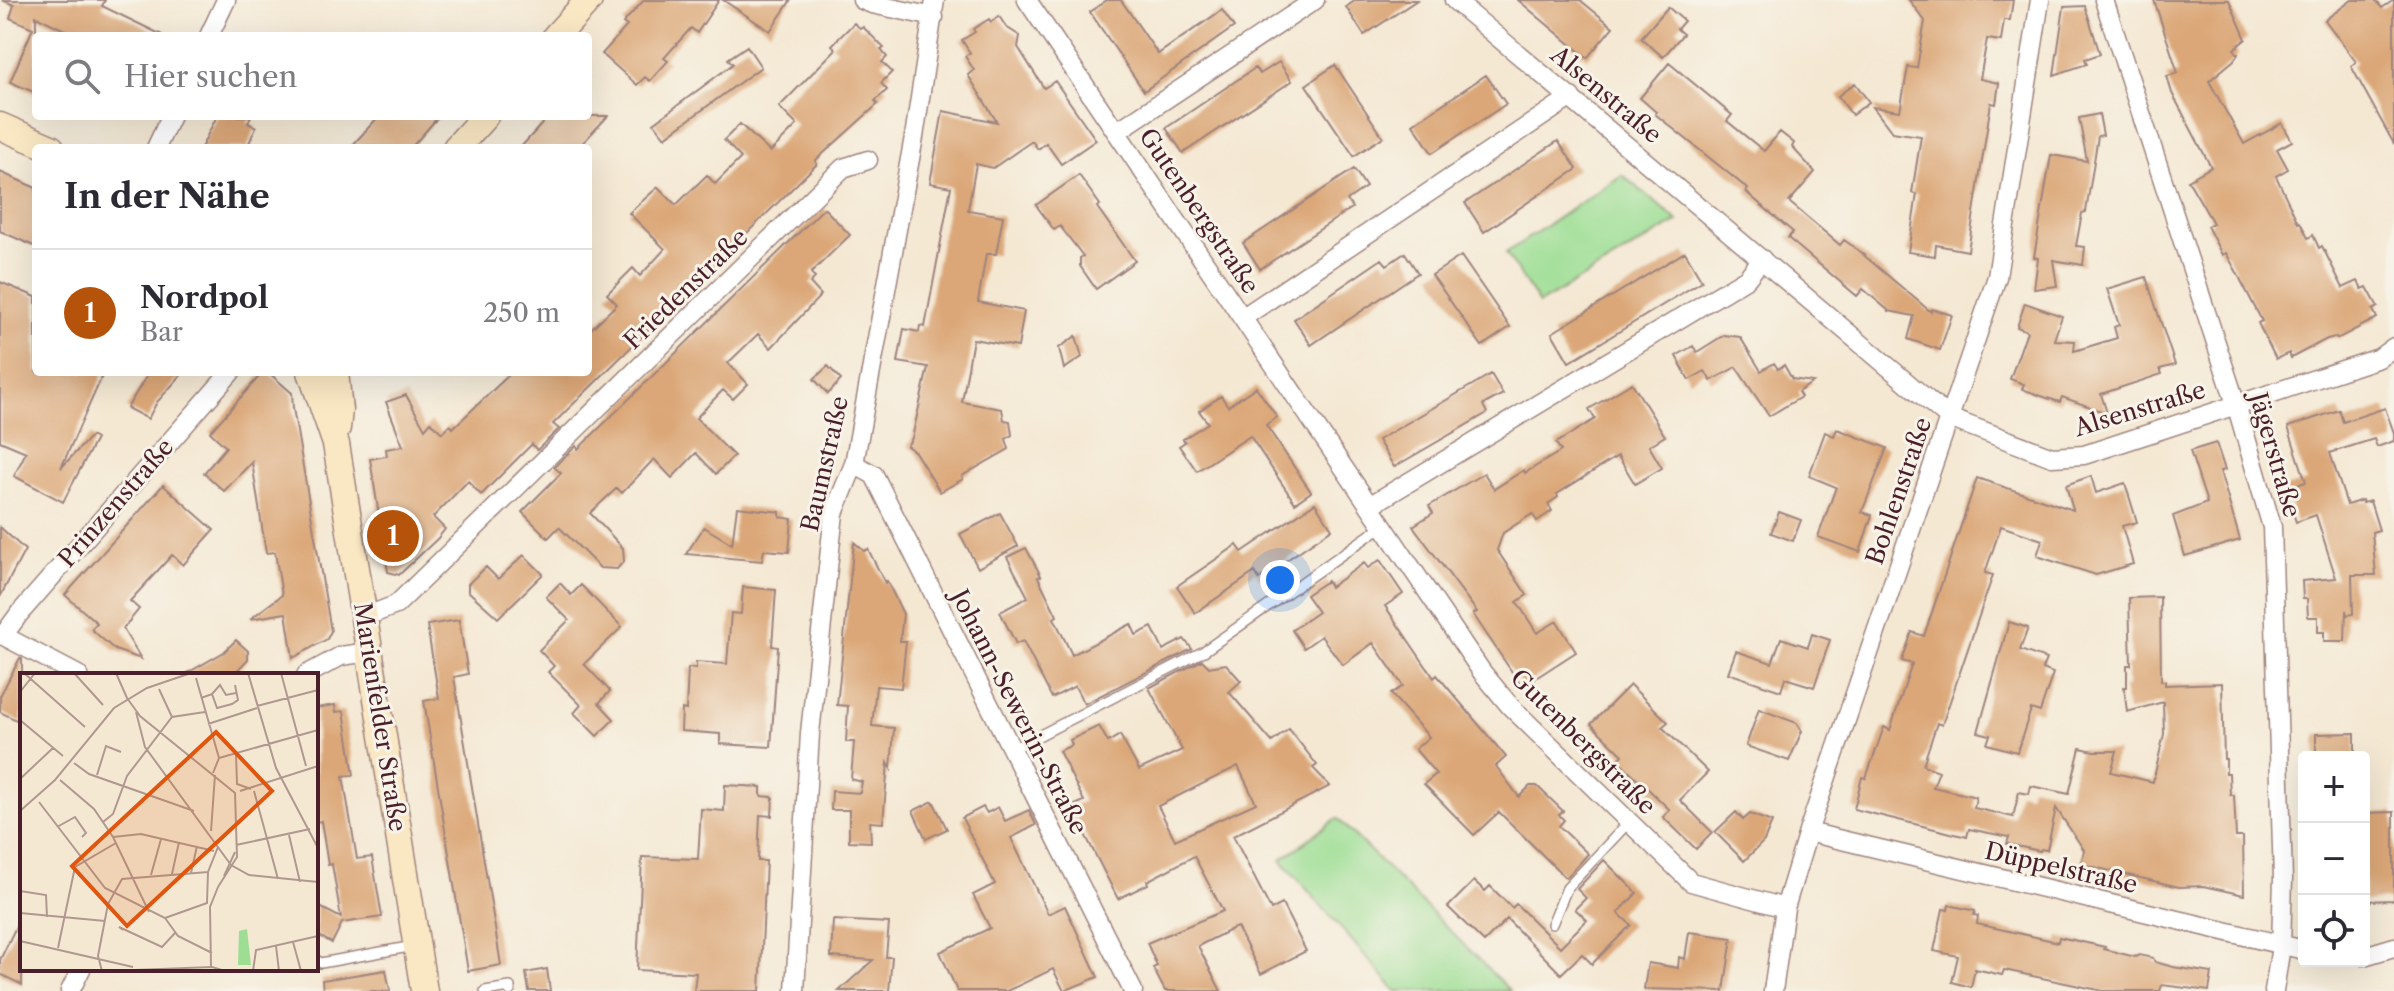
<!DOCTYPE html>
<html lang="de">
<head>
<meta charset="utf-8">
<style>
  body { margin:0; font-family:"Libre Caslon Text",serif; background:#f2f2f3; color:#2b2b33 }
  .controls { position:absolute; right:24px; bottom:24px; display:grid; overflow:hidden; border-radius:8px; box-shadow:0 8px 32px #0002 }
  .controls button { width:72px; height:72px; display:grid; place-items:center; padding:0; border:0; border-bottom:2px solid #e1e1e2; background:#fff; color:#2b2b33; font:40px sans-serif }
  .you { position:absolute; left:1280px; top:580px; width:28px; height:28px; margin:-20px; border:6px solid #fff; border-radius:50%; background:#1a73e8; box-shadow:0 0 0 12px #1a73e833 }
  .badge { display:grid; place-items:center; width:52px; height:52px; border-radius:50%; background:#b45309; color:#fff; font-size:26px; font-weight:700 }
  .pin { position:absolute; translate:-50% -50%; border:4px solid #fff; box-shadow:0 2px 8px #0006 }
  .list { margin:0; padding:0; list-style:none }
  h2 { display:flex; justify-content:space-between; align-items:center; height:104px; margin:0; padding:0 32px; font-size:34px }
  h2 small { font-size:26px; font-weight:400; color:#7c7c81 }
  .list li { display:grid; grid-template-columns:52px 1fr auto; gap:24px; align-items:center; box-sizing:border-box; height:128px; padding:0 32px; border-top:2px solid #e1e1e2 }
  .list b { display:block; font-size:30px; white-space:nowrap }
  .list p { margin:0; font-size:26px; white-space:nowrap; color:#7c7c81 }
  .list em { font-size:26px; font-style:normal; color:#7c7c81 }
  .icon { flex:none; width:44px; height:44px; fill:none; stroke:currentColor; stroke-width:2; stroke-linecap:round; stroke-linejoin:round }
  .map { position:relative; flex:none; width:2394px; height:991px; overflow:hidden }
  .search { position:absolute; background:#fff; box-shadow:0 8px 32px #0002; left:32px; top:32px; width:560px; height:88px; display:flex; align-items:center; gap:20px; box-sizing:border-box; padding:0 28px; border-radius:8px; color:#7c7c81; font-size:30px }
  .panel { position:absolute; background:#fff; box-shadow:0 8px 32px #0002; left:32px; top:144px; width:560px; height:232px; border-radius:8px }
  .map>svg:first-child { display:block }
  .green { fill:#9dde94; stroke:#747e60; stroke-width:2 }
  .building { fill:#dba778; fill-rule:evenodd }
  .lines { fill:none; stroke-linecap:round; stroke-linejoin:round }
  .lane-casing { stroke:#9f847f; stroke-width:12 }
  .street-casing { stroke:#9f847f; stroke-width:21 }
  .secondary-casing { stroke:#9f847f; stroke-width:29 }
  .lane { stroke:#fff; stroke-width:9 }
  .street { stroke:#fff; stroke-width:18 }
  .secondary { stroke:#fae7c3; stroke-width:26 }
  .labels { text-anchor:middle; stroke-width:6; stroke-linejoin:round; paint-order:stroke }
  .street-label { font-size:24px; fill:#4a1f2b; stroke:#f7f3e8 }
  .inset-road { fill:none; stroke:#b09890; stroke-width:2 }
  .view { fill:#e0560e; fill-opacity:0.15; stroke:#e0560e; stroke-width:4 }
  .inset-edge { fill:none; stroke:#4a1f2b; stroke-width:4 }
</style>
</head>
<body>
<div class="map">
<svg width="2394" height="991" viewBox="0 0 2394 991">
  <rect width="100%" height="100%" fill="#f7f3e8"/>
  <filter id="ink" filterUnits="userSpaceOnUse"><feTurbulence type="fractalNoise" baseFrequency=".0125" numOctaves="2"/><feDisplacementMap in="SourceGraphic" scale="16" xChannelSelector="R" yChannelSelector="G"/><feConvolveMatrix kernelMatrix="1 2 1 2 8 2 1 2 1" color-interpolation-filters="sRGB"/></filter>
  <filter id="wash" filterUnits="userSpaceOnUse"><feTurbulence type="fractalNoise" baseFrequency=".006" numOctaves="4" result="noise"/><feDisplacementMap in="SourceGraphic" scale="32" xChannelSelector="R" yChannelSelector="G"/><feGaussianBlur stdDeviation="1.8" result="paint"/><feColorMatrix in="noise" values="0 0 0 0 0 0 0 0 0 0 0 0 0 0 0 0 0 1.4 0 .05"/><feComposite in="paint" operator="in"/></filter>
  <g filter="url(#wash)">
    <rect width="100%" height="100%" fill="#f4e8d3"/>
    <!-- green -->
    <path class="green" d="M1622,175L1678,221L1539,304L1506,253Z
      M1337,818L1510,991H1396L1281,860Z"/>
    <g id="blocks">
      <!-- building -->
      <path class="building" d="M2,0H105L102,6L164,36H77L36,16V93L10,82L33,28L10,18L14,5Z
        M644,0H719L697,33L691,28L664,58L668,61L650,81L645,77L637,85L602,54L627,26L623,23Z
        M723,0H791L770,31Z
        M1107,0H1121L1158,54L1222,10L1234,27L1144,91L1090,12Z
        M1356,0H1417L1364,35L1346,7Z
        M1518,0H1580L1613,27L1587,58Z
        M1909,0H2013L2010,20H2004L2001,41L1987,39L1980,79L1999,83L1996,104L1991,103L1968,251L1936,245L1935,256L1908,252L1917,194L1912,193L1921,136L1892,132L1873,107L1900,111L1908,67L1917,68L1925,21Z
        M2154,0H2229L2246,39L2234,49L2238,54L2234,60L2209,81L2244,144L2282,123L2292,141L2277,149L2288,169L2276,176L2298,223L2300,222L2308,238L2313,235L2319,248L2322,246L2343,288L2358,281L2362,289L2367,287L2378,307L2373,310L2377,318L2337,339L2336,337L2327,339L2291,358L2289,353L2276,359L2258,323L2262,321L2235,269L2226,253L2222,255L2207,226L2213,223L2188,180L2211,167L2172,93L2167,76L2178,73Z
        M2352,0H2375L2382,8L2394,0V144L2351,66L2356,62L2325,20Z
        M2085,6L2100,54L2085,59L2087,64L2054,75L2064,7Z
        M1668,7L1684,21L1677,29L1683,34L1663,57L1641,38Z
        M999,16L1006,27L1020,36L1018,47L1044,88L1055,81L1096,140L1061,164L1046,143L1038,149L1032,141L993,168L976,164L968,210L1003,216L996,254H986L978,302L1024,311L1018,347L973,339L962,402L1002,409L1004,420L1010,421L1012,435L1006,439L1009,449L962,476L963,479L940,492L915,452L907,446L912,438L928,367L898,362L904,329L919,332L920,326L925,327L951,187L930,183L943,111L997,122L968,75L974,70L965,56L970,53L962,40L975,32L973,29L989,19L991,22Z
        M854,23L861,29L863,27L884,48L881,50L887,57L882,62L892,72L881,83L887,90L875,101L878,104L815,161L817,164L553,424L559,429L537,450L532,444L481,495L468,481L433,517L445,529L438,538L399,575L388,572L370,459L387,456L386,449L403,446L386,402L406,395L425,429L431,422L442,433L450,425L453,428L512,372H588V332L617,304L607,294L633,268L640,276L665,249L629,213L658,187L676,205L707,175L715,184L741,158L724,140L740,124L770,152L797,125L779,107L836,49L832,45Z
        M747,46L761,67L665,137L654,123L733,64L728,59Z
        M1279,62L1292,81L1183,153L1166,128L1255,68L1260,74Z
        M1669,63L1732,115L1727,121L1764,151L1780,132L1794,143L1792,147L1815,172L1789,202L1840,245L1844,240L1854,247L1931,312L1932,309L1952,315L1940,350L1908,339L1914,316L1889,311L1863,289L1857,296L1788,238L1793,232L1746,192L1748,189L1655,114L1656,112L1640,98Z
        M1335,65L1383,137L1354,156L1306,85Z
        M1486,75L1506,104L1432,153L1413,124Z
        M1855,83L1869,102L1852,115L1838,96Z
        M2099,114L2103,135L2098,136L2086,212L2082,213L2076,246L2085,247L2083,265L2053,260L2057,286L2034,289L2038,258L2034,257L2051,155L2087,161L2079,118Z
        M217,116H251L248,123L256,127L247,148H201Z
        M379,116H439L411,148H350Z
        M549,116H608L578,148H520Z
        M1558,141L1577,169L1484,232L1465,203Z
        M1354,169L1366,187L1347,200L1352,208L1260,269L1243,243Z
        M0,172L36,188V247L0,231Z
        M1079,175L1100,205L1097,207L1135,261L1096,289L1080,266V258L1083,256L1060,226L1054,230L1036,205Z
        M824,208L850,235L811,273L815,278L810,283L821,295L771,348L758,334L728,363L748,384L733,399L723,390L696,418L734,456L716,474L696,453L672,478L654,459L622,493L617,488L590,513L623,548L624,561L617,569L600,568L559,527L548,538L522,512L561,473L554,467L576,446L578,449Z
        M1685,252L1702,281L1569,362L1552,333Z
        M1405,253L1418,273L1311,345L1294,319L1382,259L1387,265Z
        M1461,256L1510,327L1482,346L1432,275Z
        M2146,277L2175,365L2160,369L2162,374L2101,394L2107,413L2062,397L2060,402L2047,398L2022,389L2024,384L2010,379L2027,331L2017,327L2025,303L2062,316L2054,340L2075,341L2074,351L2117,338L2114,327L2119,325L2107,289Z
        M0,282L36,297V372H104L61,468L91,436L96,439L63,502L14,476L26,452L0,441Z
        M1724,335L1740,337L1761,371L1774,363L1778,369L1784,365L1792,379L1813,382L1798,392L1801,397L1769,416L1736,367L1711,381L1705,371L1689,380L1676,356L1693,346L1697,352Z
        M1076,336L1082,357L1064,369L1059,348Z
        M828,366L841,380L828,394L814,379Z
        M149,372H184L157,402L148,419L127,408Z
        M263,372H268L292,393L293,408L331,631L327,639L293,658L286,613L250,619L282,595L275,552L266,553L252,462L224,491L204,473L226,447L210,432Z
        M1491,374L1503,394L1483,405L1487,413L1394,467L1378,440Z
        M1632,383L1665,436L1649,446L1662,468L1635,484L1618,456L1557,494L1558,497L1548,504L1552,511L1537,521L1532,514L1503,533L1497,550L1527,595L1517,602L1537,633L1557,621L1576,652L1522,687L1473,614L1477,612L1413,526L1433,513L1429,506L1484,473L1494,489L1524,470L1525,473L1561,451L1556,443L1595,419L1589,409Z
        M1256,387L1277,417L1266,425L1311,492L1295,503L1250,436L1197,471L1179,446L1185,442L1183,439L1208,423L1199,411L1221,396L1228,406Z
        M2385,408L2394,433V441L2377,447L2374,439L2330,453L2347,505L2362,500L2363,503L2370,501L2379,530L2372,532L2376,575H2352L2353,614L2347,615L2346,610L2345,641H2324V632H2318V617H2308L2307,599H2303L2302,581L2336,578L2316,515L2296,522L2285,488L2306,482L2288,427L2339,410L2343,422Z
        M1837,429L1887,448L1862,512L1872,515L1860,552L1818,537L1836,487L1809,476L1825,432L1834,436Z
        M2216,443L2225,470L2220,471L2240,540L2185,556L2173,516L2207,503L2190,451Z
        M2091,476L2096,493L2125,483L2137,522L2122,526L2133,564L2096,575L2037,556L2042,540L2001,526L1985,573L1993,575L1942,725L1937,723L1923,765L1939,771L1933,787L1976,797L1974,808L2013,817L2019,792L2029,794L2031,786L2069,794L2080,748L2094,751H2117L2111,772L2153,782L2164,734L2163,702L2127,712L2124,687H2127V665H2131L2129,598L2160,597L2161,681H2165V685L2222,683L2224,759H2226V773H2229L2230,795H2234L2236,837H2243L2244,895L2203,886L2179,887L2081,864L2084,850L2056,808L2047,850L2041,849L2040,851L2007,844L2009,837L1969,829L1967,837L1854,809L1862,777L1866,778L1884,727L1890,730L1912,664L1902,661L1912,632L1924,636L1977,478L2073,510L2066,485Z
        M163,485L214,530L183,565L172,555L130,601L139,609L123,629L141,659L115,650L91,629L97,623L65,595Z
        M1315,503L1332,529L1259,579L1255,572L1195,613L1177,586L1237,545L1242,552Z
        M737,507L780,512V517L792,519L789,552L764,550L762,561L686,554L704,527L732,544Z
        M1779,512L1801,520L1793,541L1771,533Z
        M1000,513L1018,546L978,568L960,534Z
        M0,527L25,550L0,597Z
        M854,542L864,551L868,549L885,583L887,581L903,614L900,641H906L901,688L876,686L872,726L894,728L891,769L888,763L883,823L870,822L871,842L849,841V810H831L832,791L860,793L862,782L851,779L854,742H846L848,706L837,705Z
        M1026,548L1041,576L1038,577L1057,616L1054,618L1072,655L1131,624L1136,635L1152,627L1163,650L1184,639L1192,649L1084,704L1075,686L1052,698L1023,641L1016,644L1000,612L1028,597L1007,557Z
        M524,555L543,574L498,618L468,591V584L486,567L498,579Z
        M1380,560L1403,594L1385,606L1434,678L1437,675L1506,757L1496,766L1519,797L1530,786H1537L1563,811L1559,815L1564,820L1559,826L1588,854L1566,878L1499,812L1474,835L1424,784L1436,774L1415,749L1429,737L1391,694L1403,686L1373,643L1343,665L1321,636L1304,648L1292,630L1318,612L1306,595L1327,581L1330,587L1364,563L1368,568Z
        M560,583L571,595L581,585L622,627L584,664L610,691L599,703L614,719L597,736L574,713L581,705L548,672L554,666L539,650L569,620L546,597Z
        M743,587L776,590L772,646L778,647L771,747L720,744V734L681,731L682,709L686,710L688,668H696V662L727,664L731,613L741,614Z
        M459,620L468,674L454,677L501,965L468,971L424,701L439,698L427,625Z
        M2009,622L2028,628L2020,650L2046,659L2042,669L2053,673L2040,712L2031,709L2017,752L1987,744L1990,735L1978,732Z
        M1812,634L1830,640L1814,687L1785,678L1781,691L1728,673L1736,651L1772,663L1781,638L1808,647Z
        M236,640L248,651V659L233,675H184L224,652Z
        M20,658L22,659V723L0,712V696Z
        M1202,660L1209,667L1226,664L1241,681L1229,692L1272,742L1289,729L1317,765L1313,768L1330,786L1233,836L1271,910L1282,904L1306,951L1261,974L1237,927L1232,929L1198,946L1221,991H1165L1153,968L1157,966L1147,943L1223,911L1194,856L1147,881L1148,884L1118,899L1071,807L1084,801L1059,751L1072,745L1070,740L1099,726L1108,742L1120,735L1139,770L1182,750L1149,688ZM1238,766L1256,803L1175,840L1158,806Z
        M1630,685L1668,722L1662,727L1708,772L1680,800L1712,832L1696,849L1663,817L1670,810L1618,760L1623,755L1591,724Z
        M335,705L336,712L344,711L354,775L343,776L357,859L372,857L382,917L342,923L332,943L316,934V905L341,918L332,864L328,865L321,821L316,822V708Z
        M1759,709L1797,723L1802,731L1789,761L1746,746Z
        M2355,733V757H2316V734Z
        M725,785L761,787V796L773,797L772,816L760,815L758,861H766L760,991H694L696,973L637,970L642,857L698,859L701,809L724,811Z
        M933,801L947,829L926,839L913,811Z
        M983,807L987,813L998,807L1005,821L1029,810L1036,825L1011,838L1048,914L1065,906L1098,977L1064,991L1053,969L1007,991H957L940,952L990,928L973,895L995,884L962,818Z
        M1736,812L1743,820L1750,814L1772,822L1764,841L1744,861L1715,832Z
        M2394,812V900L2364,901V813Z
        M1604,860L1637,893L1618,913L1631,925L1592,964L1582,954L1561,974L1507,919L1484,942L1448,907L1474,881L1485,891L1490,886L1512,908L1516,904L1560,947L1587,920L1575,909L1586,898L1577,889Z
        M1949,905L1975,911L1974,915L1978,916L1977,924L2058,942L2059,937L2105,947L2104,949L2135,957L2139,955L2153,958L2155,962L2173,967L2212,973L2209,991L2162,985L2160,991H2103L2004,970L2002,975L1975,969L1971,987L1952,982L1958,956L1934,951L1943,909L1948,910Z
        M22,914V985L0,974V960Z
        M833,920L889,923L886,957H892L889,991H839L873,960L831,957Z
        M1689,932L1732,938L1724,991L1644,989L1648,963L1678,968L1679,957L1685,959Z
        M547,969L550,991H529L526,973Z
        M386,970L390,991H323L322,980Z"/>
    </g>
  </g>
  <g filter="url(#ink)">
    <use href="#blocks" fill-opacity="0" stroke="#9f847f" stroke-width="2"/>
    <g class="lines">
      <defs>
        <path id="lane" d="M1011,750L1204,651L1384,525
          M1552,924L1567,888L1629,822
          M316,960L321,963L414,946
          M485,991L510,987V991"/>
        <path id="street" d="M862,0L872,4L934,17
          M1027,0L1482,672L1510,706L1691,882L1785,908
          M1454,0L1949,418L2052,457L2084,455L2379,358L2394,347
          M2104,0L2236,404L2272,527L2283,879L2281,946L2274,991
          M209,36L226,0
          M1116,132L1315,0
          M156,148L171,116
          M1242,318L1571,97
          M854,464L874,475L1133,991
          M1371,505L1747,278L1762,259
          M364,617L396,605L843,168L868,160
          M0,634L78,675
          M3,636L19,614L231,372
          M306,675L341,656L369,652
          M1808,832L2304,950
          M2364,956L2394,947
          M70,991L81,969
          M795,991L810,733L834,513L854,464L914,137L935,0
          M1773,991L1785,908L1808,832L1997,277L2040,0"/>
        <path id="secondary" d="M556,36L589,0
          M0,126L51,148
          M456,148L485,116
          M311,372L336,444L424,991
          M335,372L339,410L337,428"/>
      </defs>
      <!-- lane casing -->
      <use href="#lane" class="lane-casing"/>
      <!-- street casing -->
      <use href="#street" class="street-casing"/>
      <!-- secondary casing -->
      <use href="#secondary" class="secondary-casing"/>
      <!-- lane -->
      <use href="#lane" class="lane"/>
      <!-- street -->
      <use href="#street" class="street"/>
      <!-- secondary -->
      <use href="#secondary" class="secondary"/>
    </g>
  </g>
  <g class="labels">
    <!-- street labels -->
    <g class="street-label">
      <text transform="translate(1606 95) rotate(40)" y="8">Alsenstraße</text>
      <text transform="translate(1199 211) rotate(56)" y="8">Gutenbergstraße</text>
      <text transform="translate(686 289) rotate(-44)" y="8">Friedenstraße</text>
      <text transform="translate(2140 409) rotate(-17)" y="8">Alsenstraße</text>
      <text transform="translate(2275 455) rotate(74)" y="8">Jägerstraße</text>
      <text transform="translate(825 464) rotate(-77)" y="8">Baumstraße</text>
      <text transform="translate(1899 491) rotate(-71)" y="8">Bohlenstraße</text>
      <text transform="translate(116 503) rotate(-49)" y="8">Prinzenstraße</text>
      <text transform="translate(1019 712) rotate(63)" y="8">Johann-Sewerin-Straße</text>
      <text transform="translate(380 717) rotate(81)" y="8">Marienfelder Straße</text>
      <text transform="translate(1583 742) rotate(45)" y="8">Gutenbergstraße</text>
      <text transform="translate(2061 868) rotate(13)" y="8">Düppelstraße</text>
    </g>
  </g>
  <!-- overview -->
  <g transform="translate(20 673)">
    <rect width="298" height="298" fill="#f4e8d3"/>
    <path d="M227,256L231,292H218L219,258Z" fill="#9dde94"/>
    <path class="inset-road" d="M4,0L65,54M54,0L83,32M96,0L107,25M228,0L256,95L298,175M261,0L286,93M176,5L199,85L193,100M139,16L152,44M0,19L15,0M192,21L200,12L206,22L216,20M107,25L120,43L215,120L217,184L198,214M181,25L192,21L197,35L212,31L218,27L215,12M237,33L298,17M116,39L125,74L211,192L229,202L298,209M0,47L43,83M188,51L237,35M216,81L217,111L231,116M199,85L298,57M54,90L69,101L174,138M77,102L86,73L101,79M0,106L33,75M40,107L74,136L93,164L129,239M220,118L298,93M234,118L258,206M19,129L85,215L145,245L158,263L192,280M0,138L35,107L94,35L127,15L171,0M83,149L93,141L107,103L152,44L185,39M37,154L55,144L66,160L62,164M191,158L195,102M269,162L280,209M93,164L121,161L194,178M216,172L290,156M171,200L177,173M152,201L159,169M131,202L141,166M204,203L215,179M0,218L26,222L27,244M0,240L85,248M145,245L187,230L188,199L198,174M103,257L99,254L142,274L155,260M0,268L113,294M273,269L281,298M256,273L259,298M38,275L55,194L96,170M191,294L190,234L198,214M82,298L78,283L88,231L102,206L188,199M88,298L192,294L205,298M233,298L236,277L298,263"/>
    <path class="view" d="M196,59L252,118L107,253L52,193Z"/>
    <rect width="298" height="298" class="inset-edge"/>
  </g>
</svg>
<div class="controls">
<button>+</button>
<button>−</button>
<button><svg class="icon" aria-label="locate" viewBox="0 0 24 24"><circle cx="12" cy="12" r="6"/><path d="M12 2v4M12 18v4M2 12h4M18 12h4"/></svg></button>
</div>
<div class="you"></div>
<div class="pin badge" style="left:393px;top:536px">1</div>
<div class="search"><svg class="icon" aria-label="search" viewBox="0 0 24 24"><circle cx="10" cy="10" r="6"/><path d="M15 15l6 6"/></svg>Hier suchen</div>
<section class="panel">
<h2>In der Nähe<small></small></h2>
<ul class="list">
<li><span class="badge">1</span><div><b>Nordpol</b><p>Bar</p></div><em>250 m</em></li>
</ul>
</section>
</div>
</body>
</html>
